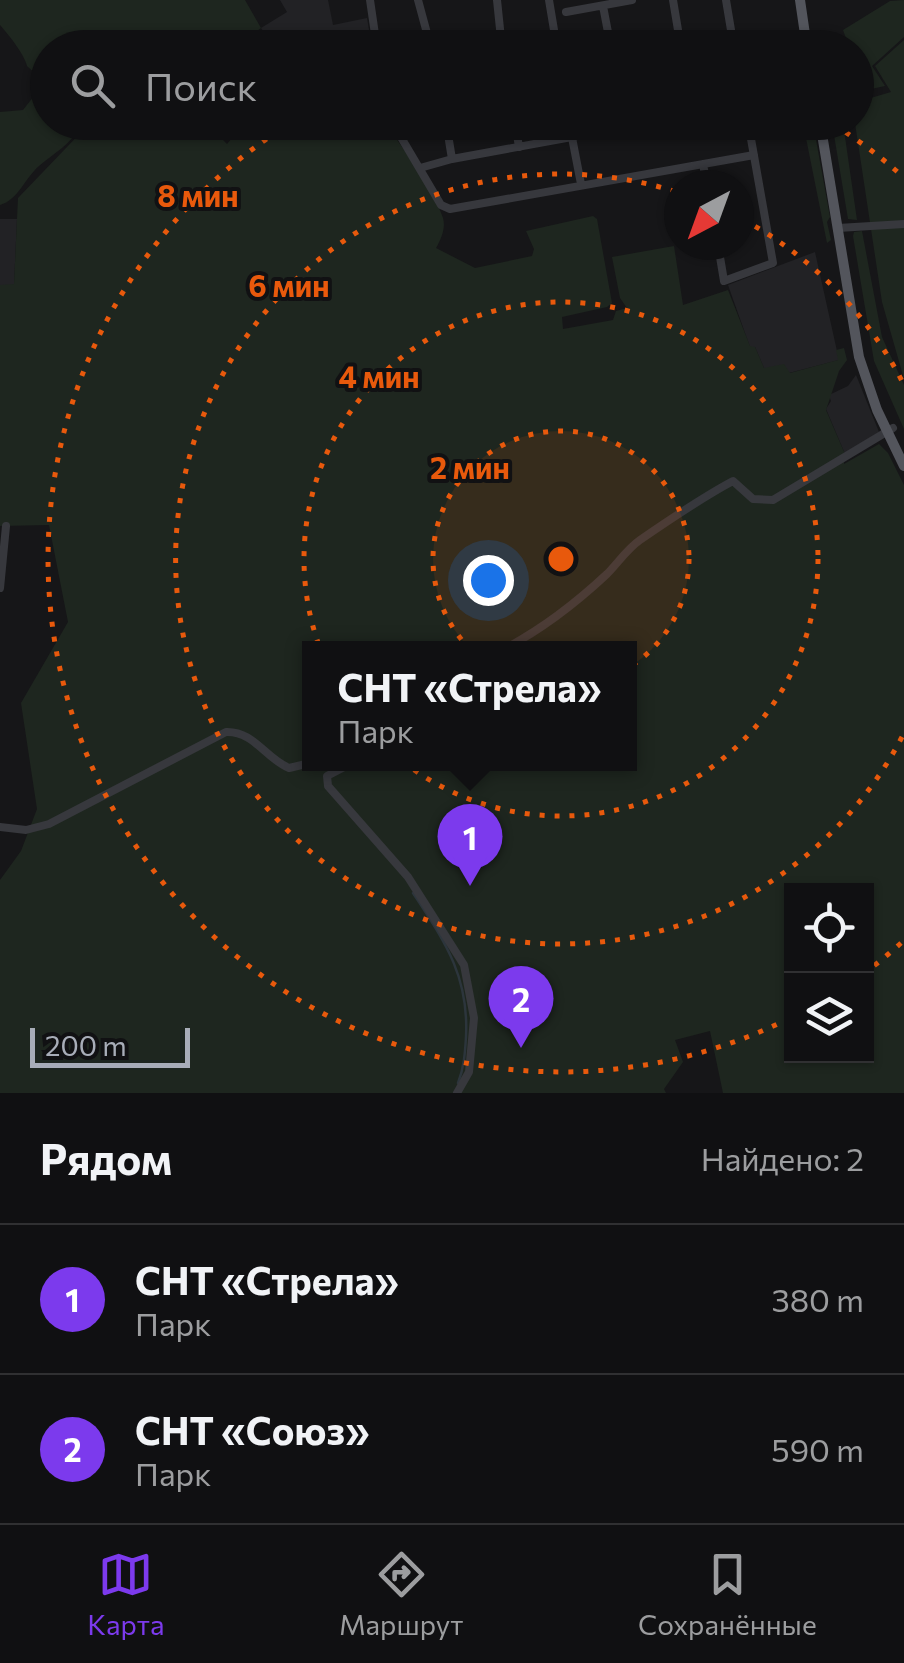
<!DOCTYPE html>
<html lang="ru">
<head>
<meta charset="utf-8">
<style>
  body { margin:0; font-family:Commissioner,sans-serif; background:#19191b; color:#f1f3f6 }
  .controls { position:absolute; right:30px; bottom:30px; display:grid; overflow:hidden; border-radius:0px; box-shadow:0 2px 8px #0004 }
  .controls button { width:90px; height:90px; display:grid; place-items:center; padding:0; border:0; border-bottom:2px solid #303032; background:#101012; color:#f1f3f6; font:50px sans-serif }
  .compass { position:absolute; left:664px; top:170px; width:90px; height:90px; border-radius:50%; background:#101012; box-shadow:0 2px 8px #0004; rotate:221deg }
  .scale { position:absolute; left:30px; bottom:25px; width:160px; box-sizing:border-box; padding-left:10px; border:5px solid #a8adb8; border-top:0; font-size:28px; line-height:35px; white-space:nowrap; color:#a8adb8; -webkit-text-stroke:8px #111113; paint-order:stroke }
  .you { position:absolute; left:488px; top:580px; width:35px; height:35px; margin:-25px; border:8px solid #fff; border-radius:50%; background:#1a73e8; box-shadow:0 0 0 15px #1a73e833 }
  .badge { display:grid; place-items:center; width:65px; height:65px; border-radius:50%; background:#7c3aed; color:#fff; font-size:32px; font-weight:700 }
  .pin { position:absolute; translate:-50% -82px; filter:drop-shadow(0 2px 5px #0008) }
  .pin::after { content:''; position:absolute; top:52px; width:35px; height:30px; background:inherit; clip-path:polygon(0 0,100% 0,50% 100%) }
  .popup { position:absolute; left:302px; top:641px; width:335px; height:130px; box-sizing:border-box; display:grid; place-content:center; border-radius:0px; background:#101012; filter:drop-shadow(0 2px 8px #0005); font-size:32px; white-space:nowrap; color:#9c9d9f }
  .popup b { font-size:38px; color:#f1f3f6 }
  .popup::after { content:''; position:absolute; left:50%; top:100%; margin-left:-20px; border:20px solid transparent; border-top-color:#101012 }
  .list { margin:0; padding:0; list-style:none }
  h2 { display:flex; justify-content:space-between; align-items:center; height:130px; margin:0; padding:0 40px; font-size:42px }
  h2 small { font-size:32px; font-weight:400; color:#9c9d9f }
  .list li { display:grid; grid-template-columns:65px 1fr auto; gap:30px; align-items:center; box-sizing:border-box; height:150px; padding:0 40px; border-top:2px solid #303032 }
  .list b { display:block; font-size:38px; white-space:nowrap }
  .list p { margin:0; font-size:32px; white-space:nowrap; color:#9c9d9f }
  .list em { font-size:32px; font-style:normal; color:#9c9d9f }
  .icon { flex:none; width:55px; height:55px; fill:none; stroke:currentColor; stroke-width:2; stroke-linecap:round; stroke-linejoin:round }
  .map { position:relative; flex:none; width:904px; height:1093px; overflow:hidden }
  .search { position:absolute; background:#101012; box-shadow:0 2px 8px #0004; left:30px; right:30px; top:30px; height:110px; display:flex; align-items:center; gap:25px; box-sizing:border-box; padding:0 35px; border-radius:55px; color:#9c9d9f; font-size:38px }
  .sheet { height:430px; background:#101012 }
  nav { display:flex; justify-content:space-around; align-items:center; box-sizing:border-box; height:140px; border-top:2px solid #303032; background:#101012; font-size:28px; color:#9c9d9f }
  nav a { display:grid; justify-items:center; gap:5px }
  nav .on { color:#7c3aed }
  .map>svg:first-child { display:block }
  .built { fill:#222225 }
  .green { fill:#1e261f; fill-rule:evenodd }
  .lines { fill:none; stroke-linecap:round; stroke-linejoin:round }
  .stream { stroke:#2c353c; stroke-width:2.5 }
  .minor { stroke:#37383d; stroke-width:8 }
  .major { stroke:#53555c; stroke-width:10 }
  .ring { fill:none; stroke:#e8590c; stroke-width:5; stroke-dasharray:5 10 }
  .centre { fill:#e8590c; stroke:#111113; stroke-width:5 }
  .ring-label { font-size:30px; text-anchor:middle; font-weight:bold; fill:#e8590c; stroke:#111113; stroke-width:8; stroke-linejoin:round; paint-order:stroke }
</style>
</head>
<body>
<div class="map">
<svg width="904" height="1093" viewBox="0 0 904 1093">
  <rect width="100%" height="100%" fill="#161618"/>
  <!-- built -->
  <path class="built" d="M280,0H328L333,25L367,18L372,47L280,48L271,43L261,28L287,12Z
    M0,219H17L14,285H0Z
    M815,252L839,360L789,373L764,368L755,347H750L728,285Z
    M856,375L879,432L845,454L826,409L831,401L829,395L848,386Z"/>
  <!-- green -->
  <path class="green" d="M0,0H245L261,28L253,34L275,47L48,48V122L78,123L80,127C71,144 53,154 39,166C25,178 18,200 0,205V112L23,110L38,91H46L39,77L27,66C25,55 8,34 0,25Z
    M904,0V37L872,66L885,86L862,91L857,89L856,48L849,47L843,30L890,1Z
    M904,40V379L882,302L855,123L857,102L891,92L875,66Z
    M90,123H218L216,133L227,144L245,123H385C402,147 434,190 443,218C446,228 441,239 436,248L475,268L532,256L534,249L526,231L593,216L597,219L612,303L607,307L562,317L563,329L613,320L616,311L627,308L620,298L612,257L674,246L683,305L728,290L750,346L755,347L764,368L784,364L790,373L838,360L836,350L844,348L847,360L839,371L826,410L845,454L844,464L879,444L888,453L904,485V1093H723L710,1031L675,1040L683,1062L664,1089L666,1093H0V880L21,851L37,809L21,703L68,622L49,525L0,526V285L14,284L18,198ZM310,648H630V764H310ZM792,891H866V1056H792Z
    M803,123H813L830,217L827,222L831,240L827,243Z
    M832,123H843L857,220L848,219Z
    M862,231L882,337L904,385V429L874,361L853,236L854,232Z"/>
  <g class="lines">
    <!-- stream -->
    <path class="stream" d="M413,893C445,942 469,976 466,1037C465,1053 464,1068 458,1083"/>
    <!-- minor -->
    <path class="minor" d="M370,0L377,48
      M418,0L431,48
      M497,0L502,48
      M549,0L557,48
      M673,0L681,48
      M726,0L734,48
      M603,6L611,48
      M566,12L632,0
      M392,122L441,205L450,209L754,155
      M446,122L452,159
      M515,122L519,147
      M569,122L581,184
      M703,164L707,185
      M420,168L452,159L654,122
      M838,228L904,224
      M718,245L724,281L773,263L748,122
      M0,588L6,526
      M506,648C542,629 577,602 607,574C618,563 627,549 640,540C669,520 701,498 733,481L753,499L773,500L893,428
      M350,764L327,776L328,786L408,877L464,965L474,1018L469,1072L457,1093
      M0,827L26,830L49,824L226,732C254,731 265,758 289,768L310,763"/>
    <!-- major -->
    <path class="major" d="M800,0L807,48
      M820,122L859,357L877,410L904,466"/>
  </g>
  <!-- distance rings -->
  <circle cx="561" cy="559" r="128" fill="#e8590c" fill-opacity=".12"/>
  <g class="ring">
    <circle cx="561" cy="559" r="128"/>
    <circle cx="561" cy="559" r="257"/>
    <path d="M902 737A385 385 0 1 1 677 192M742 219A385 385 0 0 1 902 381"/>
    <path d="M901 943A513 513 0 0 1 870 969M790 1018A513 513 0 0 1 289 124M525 47A513 513 0 0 1 597 47M833 124A513 513 0 0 1 901 175"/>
  </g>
  <circle cx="561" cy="559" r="15" class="centre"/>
  <g class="ring-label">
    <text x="198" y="207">8 мин</text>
    <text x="289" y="297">6 мин</text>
    <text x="379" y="388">4 мин</text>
    <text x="470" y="479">2 мин</text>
  </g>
</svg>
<div class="controls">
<button><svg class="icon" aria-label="locate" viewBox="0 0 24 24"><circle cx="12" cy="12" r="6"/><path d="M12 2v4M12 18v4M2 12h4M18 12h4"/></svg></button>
<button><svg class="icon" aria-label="layers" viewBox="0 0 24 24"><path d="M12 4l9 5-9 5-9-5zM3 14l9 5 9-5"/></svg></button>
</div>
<svg class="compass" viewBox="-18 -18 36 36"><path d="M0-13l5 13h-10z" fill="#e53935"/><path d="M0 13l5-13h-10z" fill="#9c9d9f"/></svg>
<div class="scale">200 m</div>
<div class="you"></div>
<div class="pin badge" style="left:470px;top:886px">1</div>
<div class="popup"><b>СНТ «Стрела»</b>Парк</div>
<div class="pin badge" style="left:521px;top:1048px">2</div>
<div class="search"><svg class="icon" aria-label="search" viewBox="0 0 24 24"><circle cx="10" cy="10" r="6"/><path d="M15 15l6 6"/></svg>Поиск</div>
</div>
<section class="sheet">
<h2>Рядом<small>Найдено: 2</small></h2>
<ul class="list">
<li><span class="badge">1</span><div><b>СНТ «Стрела»</b><p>Парк</p></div><em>380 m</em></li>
<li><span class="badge">2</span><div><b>СНТ «Союз»</b><p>Парк</p></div><em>590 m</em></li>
</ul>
</section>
<nav>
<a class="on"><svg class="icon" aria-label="map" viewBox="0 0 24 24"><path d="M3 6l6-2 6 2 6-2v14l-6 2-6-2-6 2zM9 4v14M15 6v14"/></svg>Карта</a>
<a><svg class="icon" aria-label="directions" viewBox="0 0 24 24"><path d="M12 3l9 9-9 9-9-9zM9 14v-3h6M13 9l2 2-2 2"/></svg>Маршрут</a>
<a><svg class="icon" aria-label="saved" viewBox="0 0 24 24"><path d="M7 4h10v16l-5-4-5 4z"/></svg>Сохранённые</a>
</nav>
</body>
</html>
